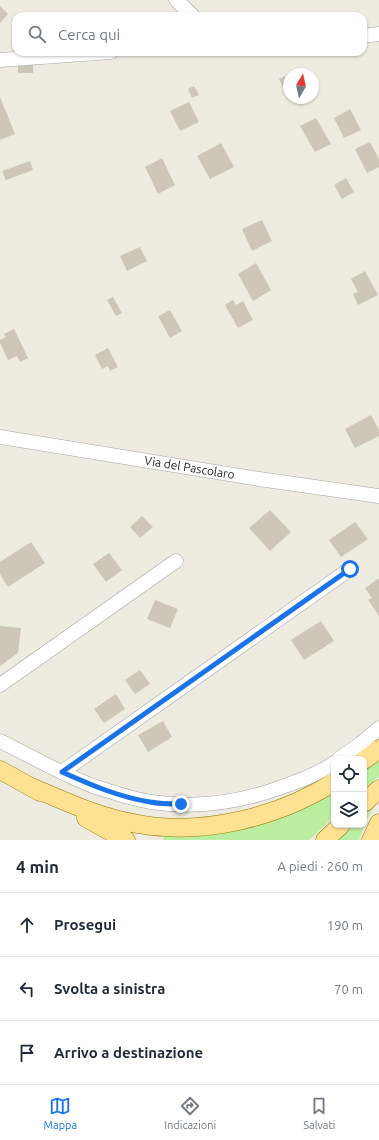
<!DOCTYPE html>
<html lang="it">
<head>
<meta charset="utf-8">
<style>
  body { margin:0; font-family:Ubuntu,sans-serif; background:#f6f6f7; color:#1f2937 }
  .controls { position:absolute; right:12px; bottom:12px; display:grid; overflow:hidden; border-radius:8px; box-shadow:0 1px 3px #0004 }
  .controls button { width:36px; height:36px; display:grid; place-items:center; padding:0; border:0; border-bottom:1px solid #e0e1e3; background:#fff; color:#1f2937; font:20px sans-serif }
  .compass { position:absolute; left:283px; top:68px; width:36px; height:36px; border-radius:50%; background:#fff; box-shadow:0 1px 3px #0004; rotate:9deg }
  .stop { position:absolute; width:12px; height:12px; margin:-9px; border:3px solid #1a73e8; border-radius:50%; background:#fff }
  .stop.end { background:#1a73e8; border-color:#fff; box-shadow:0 1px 4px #0008 }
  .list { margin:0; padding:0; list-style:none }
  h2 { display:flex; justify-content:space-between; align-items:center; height:52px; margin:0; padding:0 16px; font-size:17px }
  h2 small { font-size:13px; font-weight:400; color:#747a83 }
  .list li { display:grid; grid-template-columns:26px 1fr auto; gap:12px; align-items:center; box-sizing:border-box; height:64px; padding:0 16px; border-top:1px solid #e0e1e3 }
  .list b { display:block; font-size:15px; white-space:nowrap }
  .list em { font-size:13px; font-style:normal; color:#747a83 }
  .icon { flex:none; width:22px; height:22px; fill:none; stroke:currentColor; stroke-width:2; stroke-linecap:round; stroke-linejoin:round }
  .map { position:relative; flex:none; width:379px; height:840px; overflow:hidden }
  .search { position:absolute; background:#fff; box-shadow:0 1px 3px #0004; left:12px; right:12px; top:12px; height:44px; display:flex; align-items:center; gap:10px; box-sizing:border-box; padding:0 14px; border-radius:12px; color:#747a83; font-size:15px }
  .sheet { height:244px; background:#fff }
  nav { display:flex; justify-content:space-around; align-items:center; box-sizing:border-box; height:56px; border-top:1px solid #e0e1e3; background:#fff; font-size:11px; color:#747a83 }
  nav a { display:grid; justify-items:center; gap:2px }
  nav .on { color:#1a73e8 }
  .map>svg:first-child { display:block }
  .grass { fill:#bbeea0 }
  .building { fill:#cec6b9 }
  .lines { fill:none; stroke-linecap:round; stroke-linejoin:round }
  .minor-casing { stroke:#a3a3a3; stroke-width:15 }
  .major-casing { stroke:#937900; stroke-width:19 }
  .minor { stroke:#fff; stroke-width:14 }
  .major { stroke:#ffe194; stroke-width:18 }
  .route { stroke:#1a73e8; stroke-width:5 }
  .labels { text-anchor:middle; stroke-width:3; stroke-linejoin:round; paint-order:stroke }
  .street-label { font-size:12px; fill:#1c1c1c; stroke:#fff }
</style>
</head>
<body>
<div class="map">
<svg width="379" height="840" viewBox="0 0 379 840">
  <rect width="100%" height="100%" fill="#eeece0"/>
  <!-- grass -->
  <path class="grass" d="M379,757V776L364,789V768Z
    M334,789V817L309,840H163L165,836L168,833Z
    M376,804L366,821L359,840H338L354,825H364V816Z"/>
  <!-- building -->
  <path class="building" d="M0,6L8,14L0,23Z
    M18,65H33V73H18Z
    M292,72L294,74H289V95H287L279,79Z
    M194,86L199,95L192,98L188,89Z
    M0,97L15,134L0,140Z
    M295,98H306L307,99L298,104Z
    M189,102L199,122L180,131L170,111Z
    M350,109L361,130L344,138L334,118Z
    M316,118L331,144L315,152L300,126Z
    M370,142L379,159V167L367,173L355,149Z
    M221,143L234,167L210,179L197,156Z
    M162,158L175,185L158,194L145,167Z
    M30,161L33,170L6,180L2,171Z
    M346,178L354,192L342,199L334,185Z
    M262,220L272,241L252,251L242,229Z
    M140,247L147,261L127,271L120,256Z
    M256,263L271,290L253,301L238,274Z
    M365,271L378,295L358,305L353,294L358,292L351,279Z
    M113,297L122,313L116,316L107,300Z
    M233,300L236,305L243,301L253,320L238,328L225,305Z
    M170,310L182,331L170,338L158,316Z
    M14,329L28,358L20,362L17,356L8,360L0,343V340L6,337L4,334Z
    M108,348L118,367L110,371L108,366L102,369L95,355Z
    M371,415L379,430V436L355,448L345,429Z
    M270,510L291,532L270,551L249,528Z
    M142,516L153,527L140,538L130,527Z
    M355,522L368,539L341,557L329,540Z
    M31,542L45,563L8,587L0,574V562Z
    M109,553L122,570L106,582L93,564Z
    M379,578V616L368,600L372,598L365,588Z
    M155,600L178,609L170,628L147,619Z
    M321,621L334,641L304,660L291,640Z
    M0,626L21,628L18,653L0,666Z
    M140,670L150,684L135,694L125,680Z
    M116,694L125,709L104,723L94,709Z
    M163,721L172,737L148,752L138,735Z"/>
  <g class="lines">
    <defs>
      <g id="minor">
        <path d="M176,0L193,16"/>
        <path d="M363,36L379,34"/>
        <path d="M0,60L111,52"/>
        <path id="s1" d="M0,437L259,479L379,496"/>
        <path d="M0,685L176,561"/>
        <path d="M0,741C31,756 61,774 93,786C112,792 131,799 151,802C193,808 237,803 276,789C296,782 317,775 334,763"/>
        <path d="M339,759L360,744L379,728"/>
        <path d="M62,772L350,569"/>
      </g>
      <path id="major" d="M364,760L379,749
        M0,770L40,792
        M29,786C64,801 100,818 138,824C203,836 279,817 334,782
        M364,803L379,789
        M86,818L126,840
        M325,840L341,825
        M371,840L379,823"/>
    </defs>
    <!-- minor casing -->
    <use href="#minor" class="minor-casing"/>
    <!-- major casing -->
    <use href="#major" class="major-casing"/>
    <!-- minor -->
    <use href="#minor" class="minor"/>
    <!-- major -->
    <use href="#major" class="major"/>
  </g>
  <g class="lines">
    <!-- route -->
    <path class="route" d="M181,804C171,804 160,804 150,802C119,797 91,785 62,772L350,569"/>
  </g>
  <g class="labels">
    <!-- street labels -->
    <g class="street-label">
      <text dy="4" stroke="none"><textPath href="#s1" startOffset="192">Via del Pascolaro</textPath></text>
    </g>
  </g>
</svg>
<div class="controls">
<button><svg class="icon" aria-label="locate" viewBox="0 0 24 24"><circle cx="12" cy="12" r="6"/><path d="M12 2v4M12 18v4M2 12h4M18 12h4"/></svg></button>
<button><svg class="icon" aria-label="layers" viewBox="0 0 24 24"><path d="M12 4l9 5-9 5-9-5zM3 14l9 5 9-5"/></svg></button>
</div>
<svg class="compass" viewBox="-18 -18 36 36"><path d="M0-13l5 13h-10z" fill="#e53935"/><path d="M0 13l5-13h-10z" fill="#747a83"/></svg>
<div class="stop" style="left:350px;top:569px"></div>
<div class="stop end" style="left:181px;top:804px"></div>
<div class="search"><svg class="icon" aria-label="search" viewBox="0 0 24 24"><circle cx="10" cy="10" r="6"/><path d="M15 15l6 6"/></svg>Cerca qui</div>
</div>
<section class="sheet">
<h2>4 min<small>A piedi · 260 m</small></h2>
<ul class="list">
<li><svg class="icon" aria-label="ahead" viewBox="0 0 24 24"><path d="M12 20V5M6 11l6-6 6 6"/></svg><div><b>Prosegui</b></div><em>190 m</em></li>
<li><svg class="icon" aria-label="left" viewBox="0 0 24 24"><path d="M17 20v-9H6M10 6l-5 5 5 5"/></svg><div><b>Svolta a sinistra</b></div><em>70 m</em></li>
<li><svg class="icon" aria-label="arrive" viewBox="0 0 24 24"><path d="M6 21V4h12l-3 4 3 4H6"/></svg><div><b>Arrivo a destinazione</b></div></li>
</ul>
</section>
<nav>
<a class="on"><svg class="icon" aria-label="map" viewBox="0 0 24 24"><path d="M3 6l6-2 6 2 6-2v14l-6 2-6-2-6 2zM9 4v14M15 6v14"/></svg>Mappa</a>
<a><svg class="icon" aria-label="directions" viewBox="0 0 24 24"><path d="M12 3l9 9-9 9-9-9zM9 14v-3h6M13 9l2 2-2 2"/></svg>Indicazioni</a>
<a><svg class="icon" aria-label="saved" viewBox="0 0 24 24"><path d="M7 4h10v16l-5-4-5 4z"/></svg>Salvati</a>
</nav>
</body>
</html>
